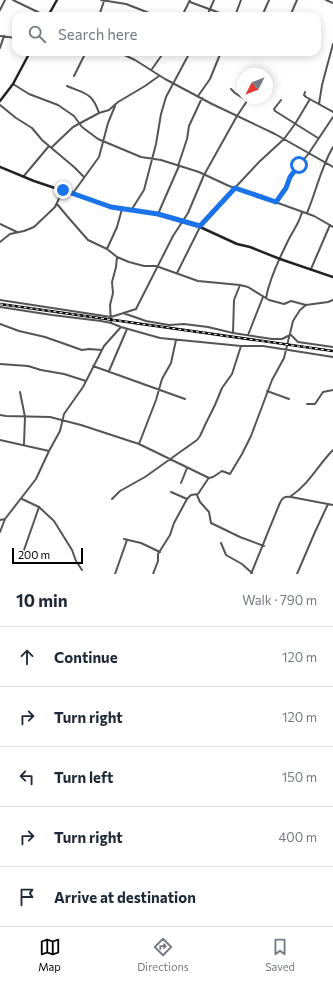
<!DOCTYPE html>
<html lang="en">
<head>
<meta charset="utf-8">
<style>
  body { margin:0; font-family:Commissioner,sans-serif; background:#f2f2f3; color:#1f2937 }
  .compass { position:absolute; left:237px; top:68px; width:36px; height:36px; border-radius:50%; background:#fff; box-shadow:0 2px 10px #0003; rotate:228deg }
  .scale { position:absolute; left:12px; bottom:10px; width:71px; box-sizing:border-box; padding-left:4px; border:2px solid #000; border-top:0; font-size:11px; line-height:14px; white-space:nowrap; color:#000; -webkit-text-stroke:3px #fff; paint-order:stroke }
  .stop { position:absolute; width:12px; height:12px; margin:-9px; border:3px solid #1a73e8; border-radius:50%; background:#fff }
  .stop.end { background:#1a73e8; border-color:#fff; box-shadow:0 1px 4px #0008 }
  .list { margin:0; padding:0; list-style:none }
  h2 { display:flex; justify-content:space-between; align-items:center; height:52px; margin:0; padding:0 16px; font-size:17px }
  h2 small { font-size:13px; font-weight:400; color:#747a83 }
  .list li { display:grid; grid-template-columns:26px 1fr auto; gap:12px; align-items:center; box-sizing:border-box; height:60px; padding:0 16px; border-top:1px solid #e0e1e3 }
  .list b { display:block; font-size:15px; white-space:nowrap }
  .list em { font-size:13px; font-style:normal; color:#747a83 }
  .icon { flex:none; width:22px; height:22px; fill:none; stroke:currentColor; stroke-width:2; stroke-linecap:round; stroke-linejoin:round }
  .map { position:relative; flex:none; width:333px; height:574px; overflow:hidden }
  .search { position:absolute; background:#fff; box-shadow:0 2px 10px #0003; left:12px; right:12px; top:12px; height:44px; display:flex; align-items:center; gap:10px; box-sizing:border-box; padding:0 14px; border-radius:12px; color:#747a83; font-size:15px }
  .sheet { height:352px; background:#fff }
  nav { display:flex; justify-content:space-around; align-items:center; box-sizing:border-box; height:56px; border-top:1px solid #e0e1e3; background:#fff; font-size:11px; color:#747a83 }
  nav a { display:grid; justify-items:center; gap:2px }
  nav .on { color:#000 }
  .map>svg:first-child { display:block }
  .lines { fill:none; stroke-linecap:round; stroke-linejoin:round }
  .street { stroke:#555; stroke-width:2 }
  .secondary { stroke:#222; stroke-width:2.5 }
  .rail-casing { stroke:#000; stroke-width:2.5 }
  .rail { stroke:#fff; stroke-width:1; stroke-dasharray:3; stroke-linecap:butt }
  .route { stroke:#1a73e8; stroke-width:5 }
</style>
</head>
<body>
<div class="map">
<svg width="333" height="574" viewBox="0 0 333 574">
  <rect width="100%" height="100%" fill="#fff"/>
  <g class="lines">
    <!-- street -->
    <path class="street" d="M13,0L46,16
      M101,0L126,4L157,16
      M326,0L333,3
      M190,2L228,16
      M0,10L5,0
      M99,16L104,1
      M182,16L190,0
      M207,16L214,0
      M235,16L241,0
      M262,16L269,0
      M290,16L297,0
      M0,36L16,38
      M0,48L4,36
      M118,52L135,60L165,79L212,104L275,134L333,167
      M152,69L164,52
      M74,76L86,52
      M13,84L29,94L58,105L74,116L82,127L98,139L141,157L161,160L199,172L229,186L253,194L314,216L333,227
      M67,86C85,94 92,92 99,113
      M231,89L235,93L247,101
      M305,92L304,95L306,97L333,112
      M198,96L210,79L221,52
      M281,100L274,109L275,111L318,138
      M319,104L322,85L333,44
      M0,105L16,118L32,128L42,140L74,167L84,177
      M52,147L73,127L99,113L109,110L118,102L145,86L159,76
      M178,166L187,139L189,126L202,98
      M23,177L49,146
      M73,193L99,157L108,123L115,106
      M276,202L286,188L290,177L309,153L333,117
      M57,204L67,216L88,240L107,249L117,257L129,262L144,266H156L198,281L240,285L248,287L269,300L284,304L291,301L306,305
      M132,209L144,190L156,144L161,114L166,97L190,52
      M307,213C316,192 321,167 333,147
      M158,214L179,166
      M0,224L17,232
      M0,242L10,234L24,231L34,227L55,207L63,190
      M107,249L117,227L122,209
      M311,269L330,225
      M177,273L200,227L216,208L259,162L284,139L295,124L310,99
      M266,298C269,281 279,259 287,243C292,232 299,224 302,212
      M0,300L111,317L136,309L173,236L188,213L204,175L237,116L249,98
      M0,307L52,315L101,321L111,323L121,327L160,338L241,346H263L333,357
      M123,313L146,321L169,325L184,324L208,327L233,333L272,339H282L290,335
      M111,323L110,305L113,293L112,282L116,267L117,257
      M0,324L19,331L45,337L82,350L89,349L102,350
      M233,333L234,300L240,285
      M290,334L298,342L333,347
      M248,335L263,297
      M0,364L28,366L41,370L64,374L86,381
      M93,366L185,399
      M109,371L127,329
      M267,391L289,399
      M20,392L25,417L24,444
      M307,404H315L323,392L333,390
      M0,415L6,416L50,417L81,425L139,444L209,478L213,477L222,471L230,474L242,454L251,436L272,380L284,358L293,321L300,310L306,305L328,302L333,300
      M0,440L49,451
      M139,444L156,400L162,379L171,363L176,340
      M181,483L187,468
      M171,492L187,499
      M197,495L200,502L209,512L211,523L240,537L264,546
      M291,496C309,484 318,465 333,450
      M22,499L39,507L54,521L72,550L76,561L82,570
      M112,499L120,491L145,477L197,440L200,436L206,423L215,405L222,388L232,374L241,346
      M0,520L5,519
      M0,532L5,519L36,479L49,451L60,431L64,414L83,387L104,346L121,327
      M124,539L141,543L160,552
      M221,543L226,555L242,564L252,573
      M24,550L39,507
      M115,574L127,540
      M153,574L158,561V554L170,535L174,523L187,499L191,495L198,494L208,479
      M251,574L279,505C282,498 284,496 291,497L333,505
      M297,574L315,532L328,504"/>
    <!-- secondary -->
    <path class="secondary" d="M48,16L57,0
      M0,101L13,84L30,52
      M0,167L34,181L111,207L158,214L200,227L237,244L250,247L280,259L333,277"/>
    <defs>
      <path id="rail" d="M0,304L333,351"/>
    </defs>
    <!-- rail casing -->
    <use href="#rail" class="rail-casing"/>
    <!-- rail -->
    <use href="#rail" class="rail"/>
  </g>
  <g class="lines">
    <!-- route -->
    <path class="route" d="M63,190L111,207L158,214L200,226L235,188L276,202L286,188L290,177L299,165"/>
  </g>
</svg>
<svg class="compass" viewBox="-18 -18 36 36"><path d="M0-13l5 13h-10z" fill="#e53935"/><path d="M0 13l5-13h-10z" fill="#747a83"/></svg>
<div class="scale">200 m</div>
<div class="stop" style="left:299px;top:165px"></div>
<div class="stop end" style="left:63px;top:190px"></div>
<div class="search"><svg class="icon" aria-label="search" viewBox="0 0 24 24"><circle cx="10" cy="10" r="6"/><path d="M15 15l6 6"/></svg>Search here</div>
</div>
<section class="sheet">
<h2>10 min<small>Walk · 790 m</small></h2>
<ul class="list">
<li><svg class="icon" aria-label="ahead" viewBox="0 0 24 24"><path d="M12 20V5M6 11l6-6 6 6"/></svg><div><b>Continue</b></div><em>120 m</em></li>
<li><svg class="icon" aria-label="right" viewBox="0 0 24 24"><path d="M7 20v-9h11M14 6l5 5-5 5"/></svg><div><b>Turn right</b></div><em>120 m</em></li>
<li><svg class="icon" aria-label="left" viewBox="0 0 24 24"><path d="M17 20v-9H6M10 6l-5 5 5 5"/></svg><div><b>Turn left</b></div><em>150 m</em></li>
<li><svg class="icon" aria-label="right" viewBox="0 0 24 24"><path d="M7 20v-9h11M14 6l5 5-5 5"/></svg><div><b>Turn right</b></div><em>400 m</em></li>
<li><svg class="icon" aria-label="arrive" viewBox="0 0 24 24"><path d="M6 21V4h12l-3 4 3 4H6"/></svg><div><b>Arrive at destination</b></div></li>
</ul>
</section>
<nav>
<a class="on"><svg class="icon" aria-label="map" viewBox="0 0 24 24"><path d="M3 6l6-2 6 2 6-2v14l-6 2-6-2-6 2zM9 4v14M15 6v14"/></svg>Map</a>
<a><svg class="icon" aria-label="directions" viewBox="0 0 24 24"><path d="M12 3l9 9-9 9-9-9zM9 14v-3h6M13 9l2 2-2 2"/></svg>Directions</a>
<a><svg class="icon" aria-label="saved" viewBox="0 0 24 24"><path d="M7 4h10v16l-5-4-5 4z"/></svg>Saved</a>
</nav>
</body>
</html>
